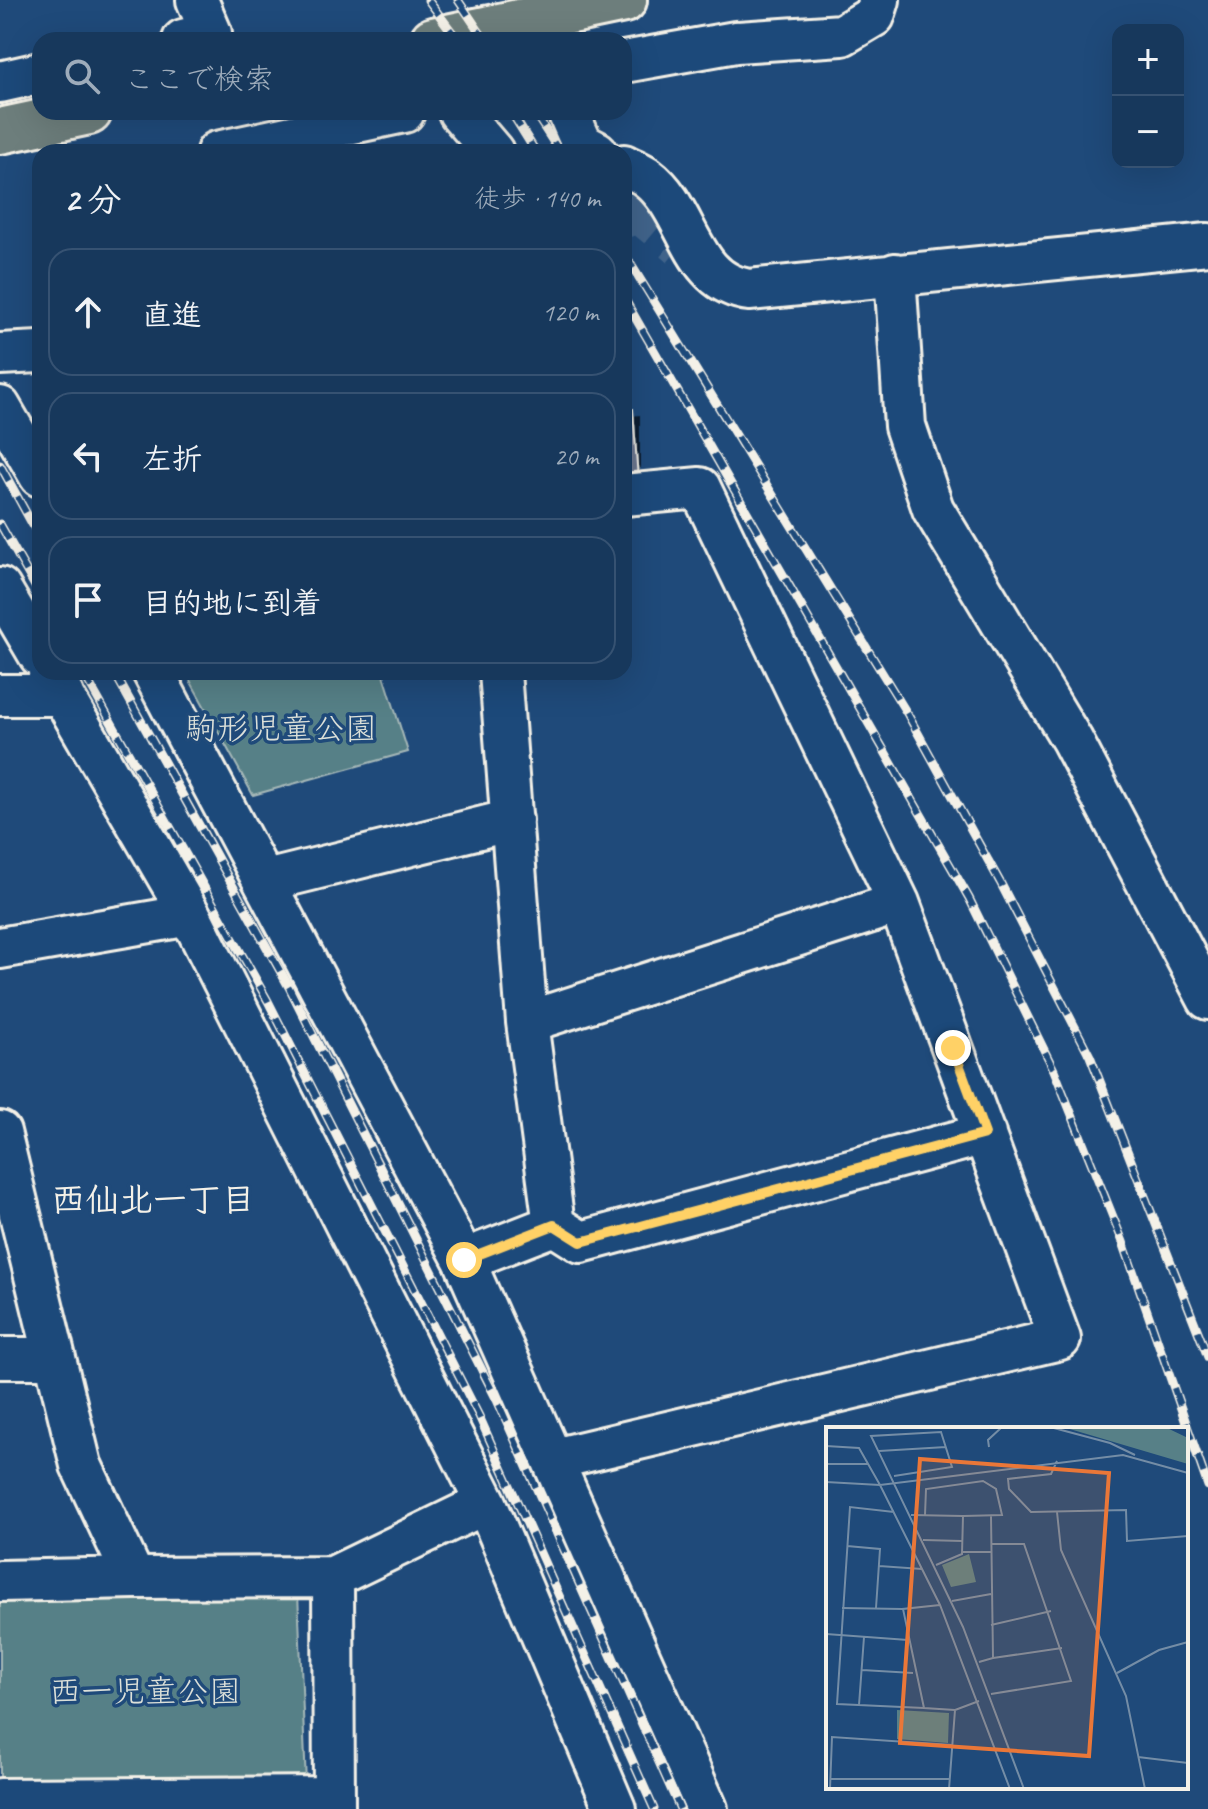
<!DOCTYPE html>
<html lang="ja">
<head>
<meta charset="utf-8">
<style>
  body { margin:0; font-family:Caveat,"Klee One",sans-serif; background:#244365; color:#f1f3f6 }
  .controls { position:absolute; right:24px; top:24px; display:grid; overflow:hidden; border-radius:16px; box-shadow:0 8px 32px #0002 }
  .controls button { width:72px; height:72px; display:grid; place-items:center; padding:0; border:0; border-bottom:2px solid #365272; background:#17385c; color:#f1f3f6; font:40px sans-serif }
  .stop { position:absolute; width:24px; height:24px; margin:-18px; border:6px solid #ffd166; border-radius:50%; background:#fff }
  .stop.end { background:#ffd166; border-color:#fff; box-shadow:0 2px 8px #0008 }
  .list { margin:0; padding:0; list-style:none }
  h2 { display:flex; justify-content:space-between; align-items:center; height:104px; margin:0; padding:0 32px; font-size:34px }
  h2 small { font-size:26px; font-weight:400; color:#9eacbb }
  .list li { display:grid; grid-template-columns:52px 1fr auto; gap:24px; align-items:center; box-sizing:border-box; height:128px; margin:0 16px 16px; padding:0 16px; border:2px solid #365272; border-radius:24px }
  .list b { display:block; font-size:30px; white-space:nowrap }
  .list em { font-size:26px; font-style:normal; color:#9eacbb }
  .icon { flex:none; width:44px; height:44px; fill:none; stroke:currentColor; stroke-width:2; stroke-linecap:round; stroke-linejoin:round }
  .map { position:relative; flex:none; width:1208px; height:1809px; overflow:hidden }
  .search { position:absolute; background:#17385c; box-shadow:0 8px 32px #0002; left:32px; top:32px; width:600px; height:88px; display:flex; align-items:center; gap:20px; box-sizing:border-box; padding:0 28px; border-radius:24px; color:#9eacbb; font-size:30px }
  .panel { position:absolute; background:#17385c; box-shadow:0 8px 32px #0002; left:32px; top:144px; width:600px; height:536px; border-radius:24px }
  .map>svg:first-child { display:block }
  .green { fill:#578087; stroke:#a6b8b8; stroke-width:2 }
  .building { fill:#6b748d; stroke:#f4f1e8; stroke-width:2; filter:url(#shadow) }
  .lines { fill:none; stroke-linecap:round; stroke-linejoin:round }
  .minor-tunnel { stroke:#3f638a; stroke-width:40; stroke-dasharray:40 20; stroke-linecap:butt }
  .minor-casing { stroke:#f4f1e8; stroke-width:46 }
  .major-casing { stroke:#f4f1e8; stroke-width:50 }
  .minor { stroke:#1f4a7a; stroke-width:40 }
  .major { stroke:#6d7e7c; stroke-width:44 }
  .rail-casing { stroke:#f4f1e8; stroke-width:9 }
  .rail { stroke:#1f4a7a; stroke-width:6; stroke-dasharray:18; stroke-linecap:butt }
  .route { stroke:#ffd166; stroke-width:10 }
  .labels { text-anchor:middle; stroke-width:7; stroke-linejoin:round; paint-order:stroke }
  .park-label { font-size:32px; fill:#dce0d9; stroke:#1f4a7a }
  .neighbourhood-label { font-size:34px; font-weight:bold; fill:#f4f1e8; stroke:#1f4a7a }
  .inset-road { fill:none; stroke:#748da6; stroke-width:2 }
  .view { fill:#ea7738; fill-opacity:0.15; stroke:#ea7738; stroke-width:4 }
  .inset-edge { fill:none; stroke:#f4f1e8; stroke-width:4 }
</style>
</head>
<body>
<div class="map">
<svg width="1208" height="1809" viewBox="0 0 1208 1809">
  <defs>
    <filter id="shadow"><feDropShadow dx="7" dy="7" stdDeviation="0" flood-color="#0009"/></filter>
  </defs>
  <rect width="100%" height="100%" fill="#1f4a7a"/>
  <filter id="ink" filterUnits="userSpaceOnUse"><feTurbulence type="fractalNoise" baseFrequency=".0125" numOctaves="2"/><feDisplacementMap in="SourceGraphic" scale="16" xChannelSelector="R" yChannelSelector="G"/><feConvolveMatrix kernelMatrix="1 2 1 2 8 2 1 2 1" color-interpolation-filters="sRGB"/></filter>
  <g filter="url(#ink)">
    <!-- green -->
    <path class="green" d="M383,672L408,752L253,795L186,673Z
      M298,1593L306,1784L0,1787V1599Z"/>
    <!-- building -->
    <path class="building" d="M633,409L638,479L624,480V410Z"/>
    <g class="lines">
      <!-- minor-tunnel -->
      <path class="minor-tunnel" d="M624,218L639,213L680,247"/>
      <defs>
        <path id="minor" d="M183,40L211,33L197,0
          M624,62L736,42L842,35L874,16L879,0
          M0,82L40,73
          M459,112L493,152
          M568,112L582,144L597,152
          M217,152L404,112
          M624,165C631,169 640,172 647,177C690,209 689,282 749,290L1208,244
          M895,274L905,426L933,509L1072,740L1208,999
          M0,354L40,352
          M0,407L40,476
          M0,588L40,656
          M49,672L190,915L486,1503L615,1809
          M153,672L464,1260L707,1809
          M0,695H63
          M266,881L512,820
          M0,948L190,915
          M527,1022L899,903
          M0,1132L81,1465L134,1578L333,1577
          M554,1225L581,1242L985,1134
          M464,1260L554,1225L527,1022L500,672
          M0,1358H55
          M554,1459L1060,1339L899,903L700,488L624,495
          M0,1581L134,1578
          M0,1799L334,1797
          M334,1809L333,1577L486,1503"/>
        <path id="major" d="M433,40L624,0
          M0,131L89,112"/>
      </defs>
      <!-- minor casing -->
      <use href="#minor" class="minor-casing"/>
      <!-- major casing -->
      <use href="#major" class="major-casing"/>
      <!-- minor -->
      <use href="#minor" class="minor"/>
      <!-- major -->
      <use href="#major" class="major"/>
      <defs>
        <path id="rail" d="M428,0L458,40
          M458,0L485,40
          M511,112L536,152
          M534,112L560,152
          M624,253L908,715L1000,882L1090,1056L1208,1357
          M624,298L969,898L1054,1070L1123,1242L1208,1486
          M0,465L40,538
          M0,524L40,595
          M83,672L268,1001L479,1416L654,1809
          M114,672L289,987L497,1400L680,1809"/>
      </defs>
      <!-- rail casing -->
      <use href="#rail" class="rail-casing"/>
      <!-- rail -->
      <use href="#rail" class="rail"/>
    </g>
  </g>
  <g class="lines" filter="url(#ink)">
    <!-- route -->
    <path class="route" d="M464,1260L554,1225L581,1242L985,1134L953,1048"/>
  </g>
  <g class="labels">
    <!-- park labels -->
    <g class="park-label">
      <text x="281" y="739">駒形児童公園</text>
      <text x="145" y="1702">西一児童公園</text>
    </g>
    <!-- neighbourhood labels -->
    <g class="neighbourhood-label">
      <text x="153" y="1211">西仙北一丁目</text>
    </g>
  </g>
  <!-- overview -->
  <g transform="translate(826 1427)">
    <rect width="362" height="362" fill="#1f4a7a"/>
    <path d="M237,0H339L362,11V37ZM143,127L150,155L125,160L116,138ZM71,283L123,286L122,316L71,312Z" fill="#578087"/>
    <path class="inset-road" d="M224,0L284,16L309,28M0,19L33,21L54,58L114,178L184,362M163,20L162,13L176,0M53,24L120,20M231,34L225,47L182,52L183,62L205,85L300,83L301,114L362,109M0,37H42M68,49L126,40L115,5L45,9L137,200L198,362M0,55L54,58L297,28L362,46M68,85L24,80L11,277L98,281M231,85L235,123L300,269L319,362M85,88L137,89L176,88L170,62L157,54L100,62L99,88M97,113L136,114M21,119L54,122L50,181M136,125H165M110,138L136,127L137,89M53,139L96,142M126,174L165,167M114,178L77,182L98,281L129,283M16,181L77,182M165,198L225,184M0,207L82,213M167,231L236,221M153,235L167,231L165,89M36,243L87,246M291,246L333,223L362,215M165,267L245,254L198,117H165M33,278L38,210M312,330L362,336M5,352H124M4,362L6,310L126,318M123,362L129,283L153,274"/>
    <path class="view" d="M94,32L283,46L263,329L74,316Z"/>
    <rect width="362" height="362" class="inset-edge"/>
  </g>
</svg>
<div class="controls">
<button>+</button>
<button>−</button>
</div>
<div class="stop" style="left:464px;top:1260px"></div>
<div class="stop end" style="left:953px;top:1048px"></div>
<div class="search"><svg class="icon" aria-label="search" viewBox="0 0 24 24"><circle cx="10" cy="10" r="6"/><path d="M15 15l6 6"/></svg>ここで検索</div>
<section class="panel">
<h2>2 分<small>徒歩 · 140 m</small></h2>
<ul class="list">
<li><svg class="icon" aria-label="ahead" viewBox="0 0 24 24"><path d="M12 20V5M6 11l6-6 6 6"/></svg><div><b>直進</b></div><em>120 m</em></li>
<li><svg class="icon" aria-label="left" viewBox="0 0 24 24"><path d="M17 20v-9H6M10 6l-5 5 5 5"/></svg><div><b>左折</b></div><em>20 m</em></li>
<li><svg class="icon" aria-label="arrive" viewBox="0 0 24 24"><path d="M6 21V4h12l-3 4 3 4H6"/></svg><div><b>目的地に到着</b></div></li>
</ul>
</section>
</div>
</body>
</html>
